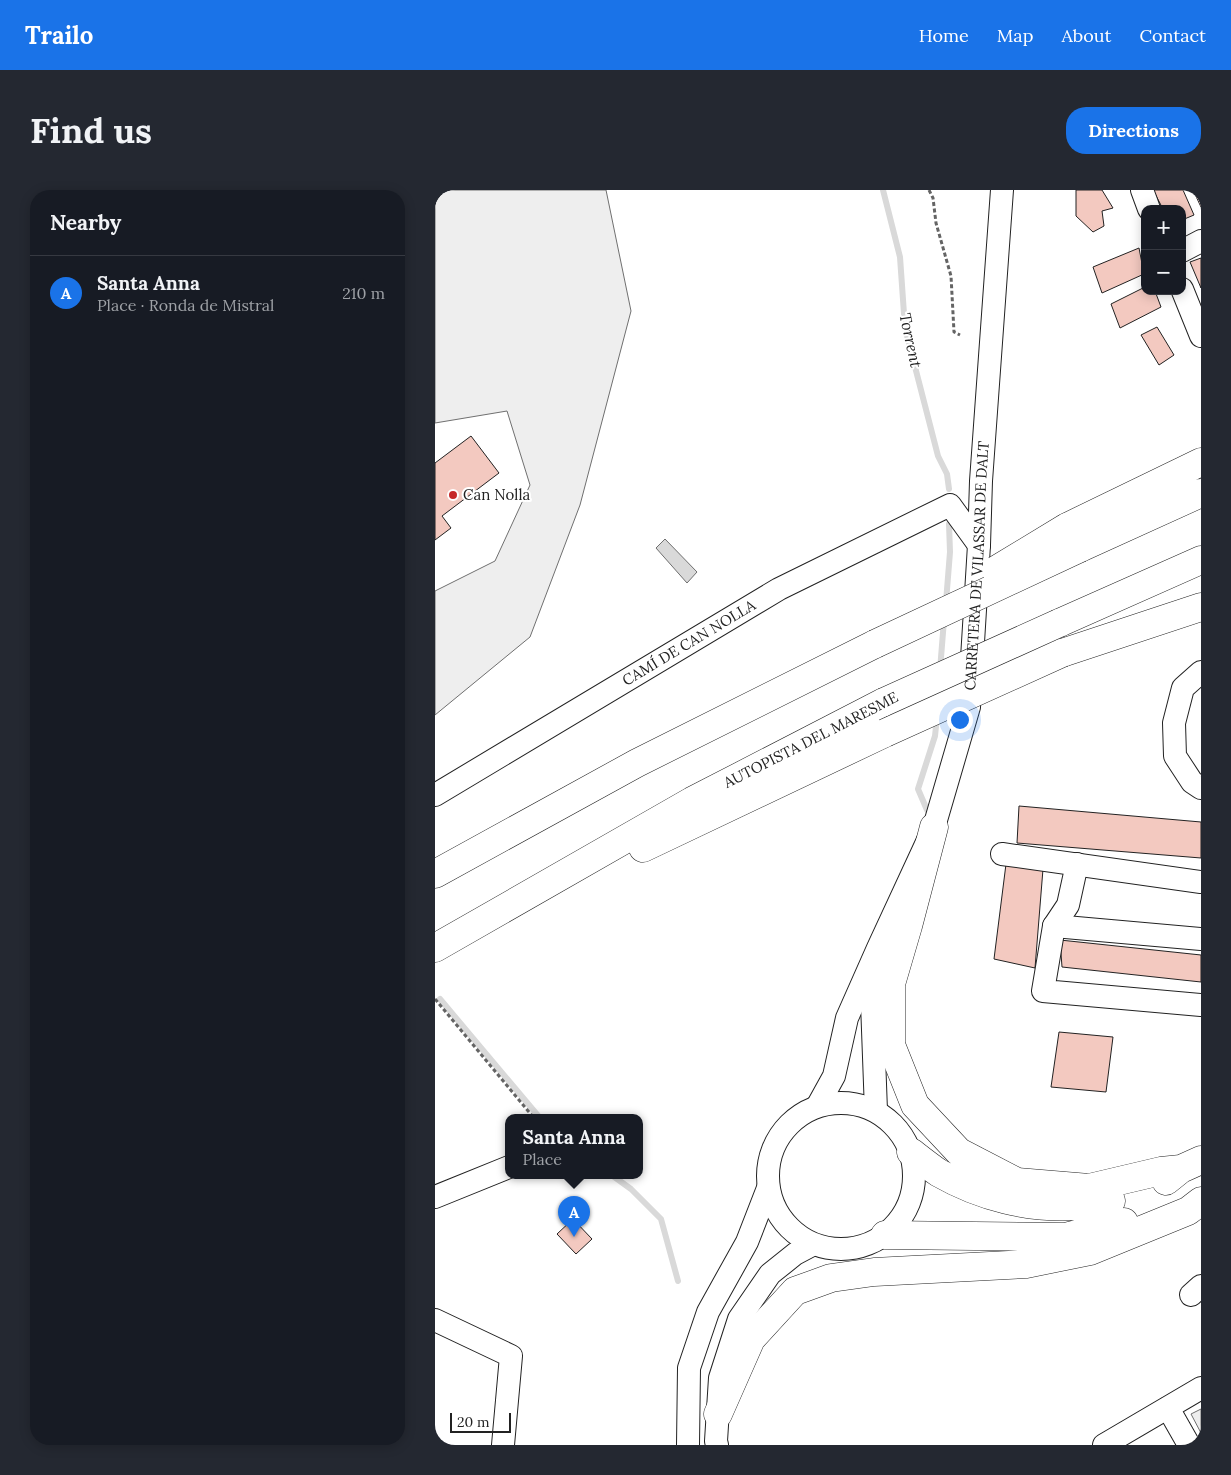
<!DOCTYPE html>
<html lang="en">
<head>
<meta charset="utf-8">
<style>
  body { margin:0; font-family:Lora,serif; background:#242831; color:#f1f3f6 }
  .controls { position:absolute; right:15px; top:15px; display:grid; overflow:hidden; border-radius:10px; box-shadow:0 2px 12px #0003 }
  .controls button { width:45px; height:45px; display:grid; place-items:center; padding:0; border:0; border-bottom:1px solid #363941; background:#171b24; color:#f1f3f6; font:25px sans-serif }
  .scale { position:absolute; left:15px; bottom:12px; width:61px; box-sizing:border-box; padding-left:5px; border:2px solid #222; border-top:0; font-size:14px; line-height:18px; white-space:nowrap; color:#222; -webkit-text-stroke:4px #fff; paint-order:stroke }
  .you { position:absolute; left:524px; top:529px; width:18px; height:18px; margin:-12px; border:4px solid #fff; border-radius:50%; background:#1a73e8; box-shadow:0 0 0 8px #1a73e833 }
  .badge { display:grid; place-items:center; width:32px; height:32px; border-radius:50%; background:#1a73e8; color:#fff; font-size:16px; font-weight:700 }
  .pin { position:absolute; translate:-50% -41px; filter:drop-shadow(0 1px 2px #0008) }
  .pin::after { content:''; position:absolute; top:26px; width:18px; height:15px; background:inherit; clip-path:polygon(0 0,100% 0,50% 100%) }
  .popup { position:absolute; left:70px; top:924px; width:138px; height:65px; box-sizing:border-box; display:grid; place-content:center; border-radius:10px; background:#171b24; filter:drop-shadow(0 1px 4px #0005); font-size:16px; white-space:nowrap; color:#9ea1a6 }
  .popup b { font-size:19px; color:#f1f3f6 }
  .popup::after { content:''; position:absolute; left:50%; top:100%; margin-left:-10px; border:10px solid transparent; border-top-color:#171b24 }
  .list { margin:0; padding:0; list-style:none }
  h2 { display:flex; justify-content:space-between; align-items:center; height:65px; margin:0; padding:0 20px; font-size:21px }
  h2 small { font-size:16px; font-weight:400; color:#9ea1a6 }
  .list li { display:grid; grid-template-columns:32px 1fr auto; gap:15px; align-items:center; box-sizing:border-box; height:75px; padding:0 20px; border-top:1px solid #363941 }
  .list b { display:block; font-size:19px; white-space:nowrap }
  .list p { margin:0; font-size:16px; white-space:nowrap; color:#9ea1a6 }
  .list em { font-size:16px; font-style:normal; color:#9ea1a6 }
  .map { position:relative; flex:none; width:766px; height:1255px; overflow:hidden; border-radius:20px }
  header { display:flex; align-items:center; gap:30px; box-sizing:border-box; height:70px; padding:0 25px; background:#1a73e8; color:#fff }
  header strong { font-size:24px }
  nav { display:flex; gap:28px; margin-inline-start:auto; font-size:18px }
  .intro { display:flex; align-items:center; justify-content:space-between; box-sizing:border-box; height:120px; padding:0 30px }
  h1 { margin:0; font-size:35px }
  .button { padding:12px 22px; border-radius:20px; background:#1a73e8; color:#fff; font-size:18px; font-weight:700 }
  main { display:flex; gap:30px; padding:0 30px }
  aside { flex:1; background:#171b24; border-radius:20px; box-shadow:0 2px 12px #0003 }
  .map>svg:first-child { display:block }
  .green { fill:#eee; stroke:#6f6f6f }
  .parking { fill:#ededed; stroke:#6f6f6f }
  .water { fill:#d9d9d9; stroke:#6f6f6f }
  .lines { fill:none; stroke-linecap:round; stroke-linejoin:round }
  .stream { stroke:#d9d9d9; stroke-width:6 }
  .building { fill:#f3c9c0; stroke:#222 }
  .minor-casing { stroke:#222; stroke-width:24 }
  .highway-casing { stroke:#222; stroke-width:29 }
  .path { stroke:#646464; stroke-width:3; stroke-dasharray:4 2.5; stroke-linecap:butt }
  .minor { stroke:#fff; stroke-width:22 }
  .highway { stroke:#fff; stroke-width:28 }
  .highway-bridge-casing { stroke:#222; stroke-width:29; stroke-linecap:butt }
  .highway-bridge { stroke:#fff; stroke-width:28 }
  .poi-dot { fill:#c62828; stroke:#fff; stroke-width:2 }
  .labels { text-anchor:middle; stroke-width:4; stroke-linejoin:round; paint-order:stroke }
  .poi-label { font-size:15px; fill:#222; stroke:#fff; text-anchor:start }
  .street-label { font-size:15px; fill:#222; stroke:#fff }
  .water-label { font-size:16px; font-style:italic; fill:#222; stroke:#fff }
</style>
</head>
<body>
<header>
<strong>Trailo</strong>
<nav><a>Home</a><a>Map</a><a>About</a><a>Contact</a></nav>
</header>
<div class="intro"><h1>Find us</h1><a class="button">Directions</a></div>
<main>
<aside>
<h2>Nearby<small></small></h2>
<ul class="list">
<li><span class="badge">A</span><div><b>Santa Anna</b><p>Place · Ronda de Mistral</p></div><em>210 m</em></li>
</ul>
</aside>
<div class="map">
<svg width="766" height="1255" viewBox="0 0 766 1255">
  <rect width="100%" height="100%" fill="#fff"/>
  <!-- green -->
  <path class="green" d="M0,0H171L196,121L145,315L95,447L0,525V401L60,371L95,295L72,221L0,233Z"/>
  <!-- parking -->
  <path class="parking" d="M766,1219V1243L756,1224Z"/>
  <!-- water -->
  <path class="water" d="M230,349L262,382L252,393L221,358Z"/>
  <g class="lines">
    <!-- stream -->
    <path class="stream" d="M448,0L465,67L470,138L503,266L512,284L514,299
      M511,412L515,362L514,334
      M505,480L509,430
      M492,620L483,599L500,546L502,527
      M5,809L105,928
      M178,986L196,999L226,1029L243,1091"/>
  </g>
  <!-- building -->
  <path class="building" d="M641,0H667L678,18L667,21L669,36L658,42L641,26Z
    M718,0H748L759,25L747,30V19H728Z
    M758,0H766V17Z
    M704,58L709,84L667,103L658,77Z
    M766,68V98L755,72Z
    M710,97V101H720L726,117L685,138L676,114Z
    M722,137L739,165L724,175L706,145Z
    M36,246L64,283L7,326L16,338L0,350V273Z
    M584,616L766,632V668L582,653Z
    M571,674L608,679L600,778L559,769Z
    M625,750L766,765V792L627,777Z
    M624,842L678,847L671,902L616,897Z
    M138,1029L157,1049L141,1064L122,1044Z"/>
  <g class="lines">
    <defs>
      <g id="minor">
        <path d="M707,0L714,19"/>
        <path d="M747,61L766,51"/>
        <path d="M747,99L766,146"/>
        <path d="M766,482L748,498L739,533L740,566L757,592L766,598"/>
        <path id="s1" d="M0,605L344,399L515,315L544,355"/>
        <path d="M567,664L766,692"/>
        <path d="M642,674L633,715L619,736L608,801L766,815"/>
        <path d="M619,736L766,749"/>
        <path d="M441,779L437,813L441,921"/>
        <circle cx="406" cy="986" r="73"/>
        <path id="s2" d="M383,915L399,886L412,828L443,758L499,637L534,517L544,355L546,291L567,0"/>
        <path d="M0,1007L74,977"/>
        <path d="M756,1105L766,1096"/>
        <path d="M0,1130L76,1166L68,1255"/>
        <path d="M733,1218L754,1255"/>
        <path d="M253,1255L254,1178L273,1122L312,1052L333,998"/>
        <path d="M282,1255L281,1251L285,1188L304,1129L335,1084L360,1064L377,1055"/>
        <path d="M669,1255L766,1198"/>
      </g>
      <path id="highway" d="M632,337L766,272
        M645,358L766,303
        M624,433L766,370
        M627,463L766,417
        M499,637L473,736L456,794V855L480,915L524,962L582,992L654,998L726,981L746,979
        M208,658L450,543
        M0,684L202,573L440,454
        M0,758L257,611L449,512
        M476,962C485,969 495,977 504,983C546,1007 594,1019 642,1016C654,1015 665,1014 676,1011
        M731,991L746,979L766,970
        M450,1045L630,1047L689,1032
        M283,1224L316,1149L360,1101L396,1088L439,1082L591,1074L655,1061L753,1021L766,1011"/>
    </defs>
    <!-- minor casing -->
    <use href="#minor" class="minor-casing"/>
    <!-- highway casing -->
    <use href="#highway" class="highway-casing"/>
    <!-- path -->
    <path class="path" d="M494,0L498,8L501,33L516,86L519,142L525,145
      M0,809L99,928"/>
    <!-- minor -->
    <use href="#minor" class="minor"/>
    <!-- highway -->
    <use href="#highway" class="highway"/>
    <defs>
      <path id="highway-bridge" d="M561,380L632,337
        M440,454L645,358
        M449,512L624,433
        M450,543L627,463"/>
    </defs>
    <!-- highway-bridge casing -->
    <use href="#highway-bridge" class="highway-bridge-casing"/>
    <!-- highway-bridge -->
    <use href="#highway-bridge" class="highway-bridge"/>
  </g>
  <!-- markers -->
  <circle class="poi-dot" cx="18" cy="305" r="5"/>
  <g class="labels">
    <!-- poi labels -->
    <g class="poi-label">
      <text x="28" y="310">Can Nolla</text>
    </g>
    <!-- street labels -->
    <g class="street-label">
      <text dy="5" stroke="none"><textPath href="#s2" startOffset="569">CARRETERA DE VILASSAR DE DALT</textPath></text>
      <text dy="5" stroke="none"><textPath href="#s1" startOffset="296">CAMÍ DE CAN NOLLA</textPath></text>
      <text transform="translate(376 550) rotate(-27)" y="5">AUTOPISTA DEL MARESME</text>
    </g>
    <!-- water labels -->
    <g class="water-label">
      <text transform="translate(476 150) rotate(78)" y="6">Torrent</text>
    </g>
  </g>
</svg>
<div class="controls">
<button>+</button>
<button>−</button>
</div>
<div class="scale">20 m</div>
<div class="you"></div>
<div class="pin badge" style="left:139px;top:1047px">A</div>
<div class="popup"><b>Santa Anna</b>Place</div>
</div>
</main>
</body>
</html>
